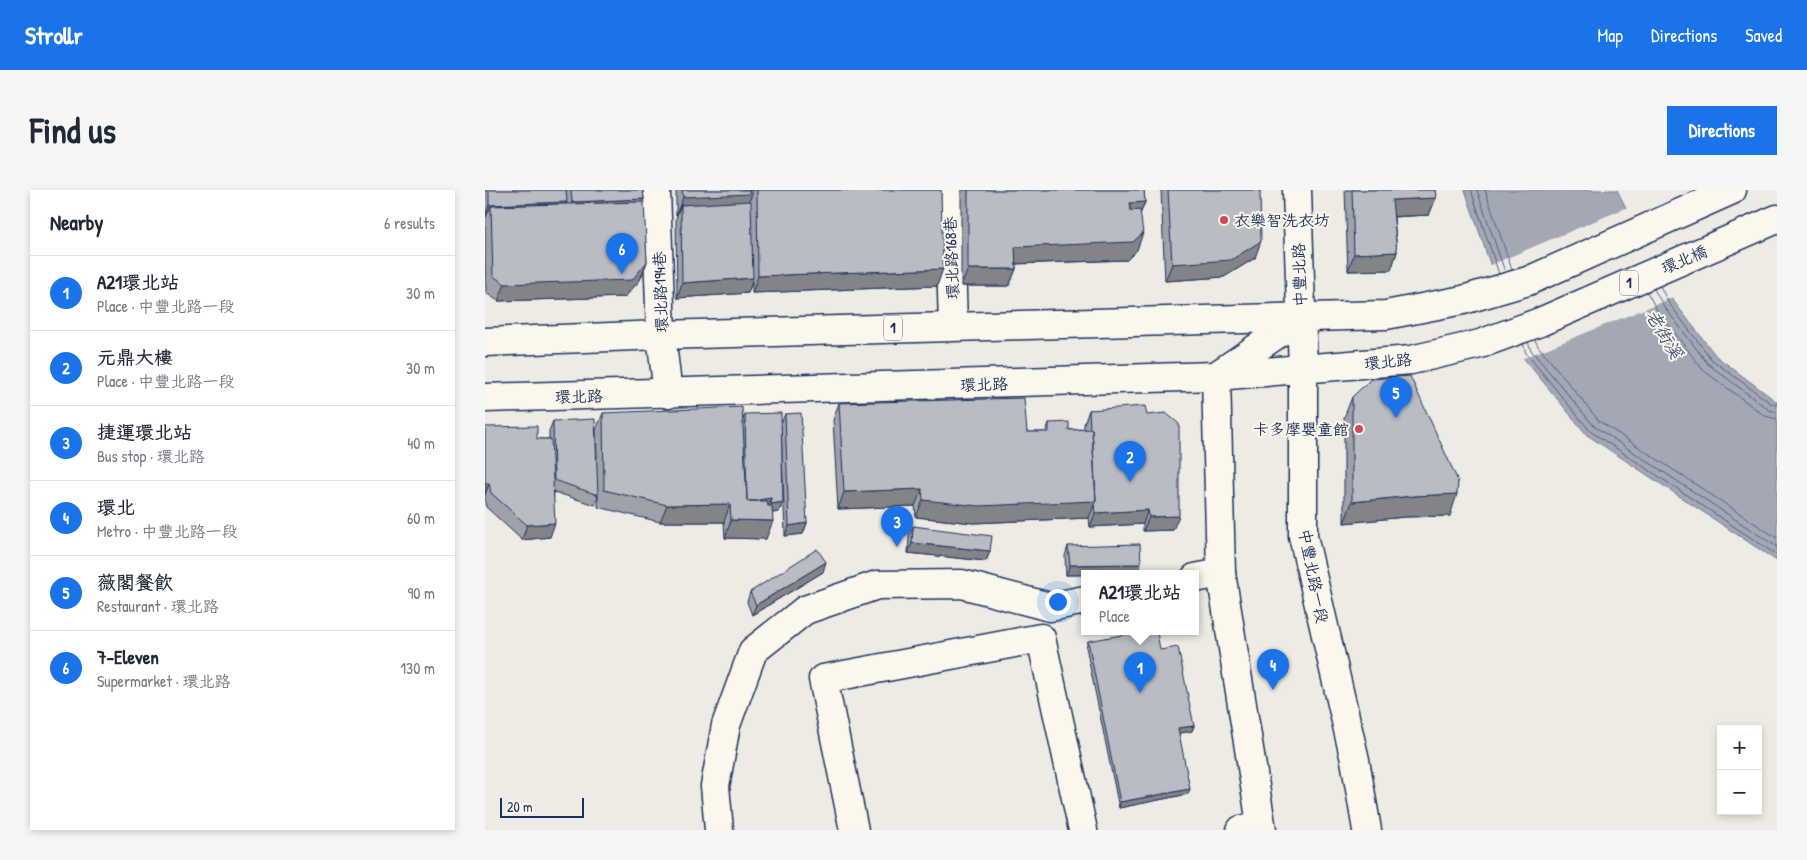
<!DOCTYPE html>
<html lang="en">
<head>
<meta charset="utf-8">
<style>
  body { margin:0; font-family:"Patrick Hand","LXGW WenKai TC",sans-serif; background:#f6f6f7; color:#1f2937 }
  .controls { position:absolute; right:15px; bottom:15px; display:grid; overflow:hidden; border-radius:0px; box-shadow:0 2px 8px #0003 }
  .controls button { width:45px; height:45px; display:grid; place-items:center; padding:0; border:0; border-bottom:1px solid #e0e1e3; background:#fff; color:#1f2937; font:25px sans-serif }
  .scale { position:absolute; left:15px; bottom:12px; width:84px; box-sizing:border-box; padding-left:5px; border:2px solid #1b2f5e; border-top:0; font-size:14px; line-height:18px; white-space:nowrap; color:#1b2f5e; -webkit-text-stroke:4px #fbf7ec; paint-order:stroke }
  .you { position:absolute; left:572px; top:411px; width:18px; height:18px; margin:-12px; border:4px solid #fff; border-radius:50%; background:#1a73e8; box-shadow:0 0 0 8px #1a73e833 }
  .badge { display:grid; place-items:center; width:32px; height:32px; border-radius:50%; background:#1a73e8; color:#fff; font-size:16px; font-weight:700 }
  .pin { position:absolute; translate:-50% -41px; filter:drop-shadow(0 1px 2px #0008) }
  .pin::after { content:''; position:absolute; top:26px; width:18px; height:15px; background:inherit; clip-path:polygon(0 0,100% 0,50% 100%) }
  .popup { position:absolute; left:596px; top:380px; width:118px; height:65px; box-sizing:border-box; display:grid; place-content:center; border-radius:0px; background:#fff; filter:drop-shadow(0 1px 4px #0005); font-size:16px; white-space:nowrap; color:#747a83 }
  .popup b { font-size:19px; color:#1f2937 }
  .popup::after { content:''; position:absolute; left:50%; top:100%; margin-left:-10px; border:10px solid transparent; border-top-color:#fff }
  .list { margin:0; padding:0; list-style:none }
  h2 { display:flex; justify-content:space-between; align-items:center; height:65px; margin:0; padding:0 20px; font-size:21px }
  h2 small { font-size:16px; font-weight:400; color:#747a83 }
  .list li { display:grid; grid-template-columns:32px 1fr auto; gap:15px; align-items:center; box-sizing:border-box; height:75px; padding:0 20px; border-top:1px solid #e0e1e3 }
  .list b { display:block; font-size:19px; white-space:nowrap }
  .list p { margin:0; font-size:16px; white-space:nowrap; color:#747a83 }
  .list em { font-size:16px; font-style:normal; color:#747a83 }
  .map { position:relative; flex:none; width:1292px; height:640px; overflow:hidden; border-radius:0px }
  header { display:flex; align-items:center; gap:30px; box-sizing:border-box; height:70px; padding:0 25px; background:#1a73e8; color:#fff }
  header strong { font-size:24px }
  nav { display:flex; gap:28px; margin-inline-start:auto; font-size:18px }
  .intro { display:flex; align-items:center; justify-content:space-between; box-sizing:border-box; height:120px; padding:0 30px }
  h1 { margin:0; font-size:35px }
  .button { padding:12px 22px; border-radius:0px; background:#1a73e8; color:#fff; font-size:18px; font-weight:700 }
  main { display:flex; gap:30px; padding:0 30px }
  aside { flex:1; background:#fff; border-radius:0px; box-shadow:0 2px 8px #0003 }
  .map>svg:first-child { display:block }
  .water { fill:#a3a8b4; stroke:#6d7892 }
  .pier { fill:#eeebe4 }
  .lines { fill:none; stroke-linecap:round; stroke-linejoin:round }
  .shore { stroke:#515f80; stroke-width:1 }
  .minor-casing { stroke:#1b2f5e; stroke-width:31 }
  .major-casing { stroke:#1b2f5e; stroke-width:31 }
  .minor { stroke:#fbf7ec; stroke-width:28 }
  .major { stroke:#fbf7ec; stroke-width:28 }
  .wall { fill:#9fa2a8; stroke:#1b2f5e }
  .shaded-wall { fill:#828488; stroke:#1b2f5e }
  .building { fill:#b9bcc3; stroke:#1b2f5e }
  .poi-dot { fill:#d1495b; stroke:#fbf7ec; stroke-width:2 }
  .labels { text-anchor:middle; stroke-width:4; stroke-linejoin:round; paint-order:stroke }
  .shield { fill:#fbf7ec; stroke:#5e6b89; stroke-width:1 }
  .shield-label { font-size:15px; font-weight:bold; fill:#1b2f5e }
  .poi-label { font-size:16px; fill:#1b2f5e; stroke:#fbf7ec; text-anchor:start }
  .street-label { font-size:16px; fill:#1b2f5e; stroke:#fbf7ec }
  .water-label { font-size:18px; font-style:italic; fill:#445378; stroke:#fbf7ec }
</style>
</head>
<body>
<header>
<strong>Strollr</strong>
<nav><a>Map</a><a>Directions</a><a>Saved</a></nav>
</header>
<div class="intro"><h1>Find us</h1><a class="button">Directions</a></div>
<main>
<aside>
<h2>Nearby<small>6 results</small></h2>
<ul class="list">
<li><span class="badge">1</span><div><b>A21環北站</b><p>Place · 中豐北路一段</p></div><em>30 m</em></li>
<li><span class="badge">2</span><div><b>元鼎大樓</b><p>Place · 中豐北路一段</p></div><em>30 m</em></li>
<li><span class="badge">3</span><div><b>捷運環北站</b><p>Bus stop · 環北路</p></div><em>40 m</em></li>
<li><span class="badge">4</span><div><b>環北</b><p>Metro · 中豐北路一段</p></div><em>60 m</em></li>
<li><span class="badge">5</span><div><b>薇閣餐飲</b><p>Restaurant · 環北路</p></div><em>90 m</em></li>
<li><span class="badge">6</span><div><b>7-Eleven</b><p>Supermarket · 環北路</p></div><em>130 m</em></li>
</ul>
</aside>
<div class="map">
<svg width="1292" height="640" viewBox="0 0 1292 640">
  <rect width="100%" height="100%" fill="#eeebe4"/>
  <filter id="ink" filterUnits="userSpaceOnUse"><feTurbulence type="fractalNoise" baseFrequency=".02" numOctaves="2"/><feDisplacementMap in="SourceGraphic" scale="10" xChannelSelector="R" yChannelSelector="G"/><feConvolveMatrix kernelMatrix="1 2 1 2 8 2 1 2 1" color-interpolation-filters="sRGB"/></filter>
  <g filter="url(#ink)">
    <!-- water -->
    <path class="water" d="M980,0H1132L1187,109L1231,166L1292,212V371L1102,245L1036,165Z"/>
    <!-- pier -->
    <path class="pier" d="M1143,17L1189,107L1036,169L1034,166L1003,76Z"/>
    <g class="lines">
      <!-- shore -->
      <path class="shore" d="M986,0L1014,84
        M992,0L1020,82
        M1000,0L1027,80
        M1175,96L1183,112L1227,170L1287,214L1292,215
        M1169,99L1178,115L1223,174L1284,220L1292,222
        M1162,102L1172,120L1218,180L1280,226L1292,229
        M1050,150L1053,156L1114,231L1292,348
        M1043,152L1046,160L1109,236L1292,357
        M1038,154L1041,163L1105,241L1292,365"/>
      <defs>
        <path id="minor" d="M171,0L176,145L183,204
          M464,0L468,136
          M710,388L736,383
          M234,640L230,596L241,535L268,461L320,420L392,395L477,394L565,417L600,410
          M369,640L338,489L556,448L598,640
          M756,640L776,636"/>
        <path id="major" d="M812,0L818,180V346L870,570L882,640
          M0,152L176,145L901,125L978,110L1043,91L1247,0
          M732,185L816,128
          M731,186L736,383L777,640
          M0,208L731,186L926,170L995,154L1055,132L1292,29"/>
      </defs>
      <!-- minor casing -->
      <use href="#minor" class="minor-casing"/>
      <!-- major casing -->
      <use href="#major" class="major-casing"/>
      <!-- minor -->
      <use href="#minor" class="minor"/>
      <!-- major -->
      <use href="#major" class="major"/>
    </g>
    <!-- wall -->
    <path class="wall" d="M0,0H158L159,9L158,12L162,72L155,90L140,107L13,111L1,103L0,61Z
      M191,0H456L452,96L267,103V92L263,103L192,108L191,29L192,25H191Z
      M476,0H659L660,12L655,24L652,60L642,70L531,74V79L524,96H476Z
      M676,0H775L770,68L739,87L680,91Z
      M860,0H950L951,8L944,25L909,27L912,62L906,80L863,81Z
      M867,207L965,326L920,327L859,333V228Z
      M354,213L542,242H561L564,233L584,240L599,239V234L604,220L662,225L688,340L658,341V334L605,337L604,328L488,333L431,327L430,316L353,319L348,230Z
      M118,223L257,232L260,224L298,312L294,322L287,323L281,349L240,348L239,332H175L113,317V306L110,315L69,302L65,347L37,350L1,317L0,312V237L52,249H64V241L68,231L112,268L111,240Z
      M300,224L322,333L318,344L300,346L296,234Z
      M428,336L505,361L501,371L423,363L424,346Z
      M583,356L656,374L653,384L581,385L580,366Z
      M338,382L267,425L262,412L265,402Z
      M603,451L675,460L709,536L707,541L694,543L703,604L634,618L601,457Z"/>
    <!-- shaded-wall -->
    <path class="shaded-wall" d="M263,0H268L263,16L196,15L192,25H191L198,7Z
      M951,8L944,25L901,27L907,10Z
      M159,9L154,23L82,26L87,12Z
      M82,12L76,26L6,16L0,29V27L4,15Z
      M660,12L653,30L639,31L645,13Z
      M658,43L652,60L642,70L524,74L530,57Z
      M776,51L770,68L739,87L680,91L687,74Z
      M912,62L906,80L863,81L869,64Z
      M162,72L155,90L140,107L13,111L20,94Z
      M458,79L452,96L267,103L273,86Z
      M483,79H531L524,96H476Z
      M268,88L263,103L192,108L197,93Z
      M0,293H4L0,305Z
      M437,299L430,316L353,319L359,302Z
      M972,304L965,326L920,327L859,333L867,312L928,306Z
      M286,308L282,318L273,310Z
      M438,310L611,311L604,328L488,333L431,327Z
      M298,312L294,322L282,324L286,314Z
      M245,314L239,332H175L182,315Z
      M663,320L658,334L605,337L610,323Z
      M694,326L688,340L658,341L664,327Z
      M246,330L288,331L281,349L240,348Z
      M70,333L65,347L37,350L42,335Z
      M322,333L318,344L300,346L304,336Z
      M427,353L505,361L501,371L423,363Z
      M341,372L338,382L267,425L271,415Z
      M656,374L653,384L581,385L585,375Z
      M709,536L707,541L691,544L693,538Z
      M705,599L703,604L634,618L635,612Z"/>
    <!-- building -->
    <path class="building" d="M4,0H81L82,12L4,15Z
      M86,0H158L159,9L87,12Z
      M197,0H264V4L198,7Z
      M272,0H456L458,79L273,86Z
      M483,0H659L660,12L645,13L646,21L655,20L658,43L648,52L530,57L531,79H483Z
      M683,0H775L776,51L746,70L687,74Z
      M867,0H950L951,8L907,10L912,62L869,64Z
      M266,11L268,88L197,93L196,15Z
      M159,12L162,72L147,90L20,94L8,86L6,16Z
      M925,186L973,291L972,304L928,306L867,312V207L886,189Z
      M539,208L542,242H564V233L584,232V240L607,239L611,311L494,316L438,310L437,299L359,302L354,213Z
      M660,216L662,225L681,223L694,234V326L664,327L663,320L610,323L609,314L611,311L607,239H605L604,220Z
      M257,217L262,311H282L283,316H287L288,331L246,330L245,314L182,315L119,300L118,223Z
      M296,223L298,312L286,314V308L273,310V311H262L260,224Z
      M316,223L322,333L304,336L300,224Z
      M110,229L113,305L69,290L68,231Z
      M52,236V249H66L70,333L42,335L6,303L4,293H0V237Z
      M428,336L507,346L505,361L427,353Z
      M655,354L656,374L585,375L583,356Z
      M332,359L341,372L271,415L265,402Z
      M653,442H672L675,460L693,457L709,536L693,538L705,599L635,612L603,451Z"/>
  </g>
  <!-- markers -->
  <g class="poi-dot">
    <circle cx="739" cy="30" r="5"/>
    <circle cx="874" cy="239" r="5"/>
  </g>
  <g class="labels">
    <!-- shield labels -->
    <g class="shield">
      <rect x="1135" y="80.5" width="18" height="25" rx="4"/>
      <rect x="399" y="125.5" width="18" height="25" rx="4"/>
    </g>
    <g class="shield-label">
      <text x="1144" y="98">1</text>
      <text x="408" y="143">1</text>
    </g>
    <!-- poi labels -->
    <g class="poi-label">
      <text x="749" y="36">衣樂智洗衣坊</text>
      <text x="864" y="245" text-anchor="end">卡多摩嬰童館</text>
    </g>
    <!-- street labels -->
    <g class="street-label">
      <text transform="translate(466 68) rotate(-92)" y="6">環北路168巷</text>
      <text transform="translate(1199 69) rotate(-23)" y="6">環北橋</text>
      <text transform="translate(814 85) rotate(-92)" y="6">中豐北路</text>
      <text transform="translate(175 102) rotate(-92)" y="6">環北路194巷</text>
      <text transform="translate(903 171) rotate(-6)" y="6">環北路</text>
      <text transform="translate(499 194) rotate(-2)" y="6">環北路</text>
      <text transform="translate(94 206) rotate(-1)" y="6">環北路</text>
      <text transform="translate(829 386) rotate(79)" y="6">中豐北路一段</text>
    </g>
    <!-- water labels -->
    <g class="water-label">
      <text transform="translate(1179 144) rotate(59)" y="6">老街溪</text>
    </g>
  </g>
</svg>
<div class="controls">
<button>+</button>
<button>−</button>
</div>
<div class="scale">20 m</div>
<div class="you"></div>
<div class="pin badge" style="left:655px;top:503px">1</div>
<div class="popup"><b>A21環北站</b>Place</div>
<div class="pin badge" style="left:645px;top:292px">2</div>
<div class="pin badge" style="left:412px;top:357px">3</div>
<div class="pin badge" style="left:788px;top:500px">4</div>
<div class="pin badge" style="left:911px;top:228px">5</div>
<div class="pin badge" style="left:137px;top:84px">6</div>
</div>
</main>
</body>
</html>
